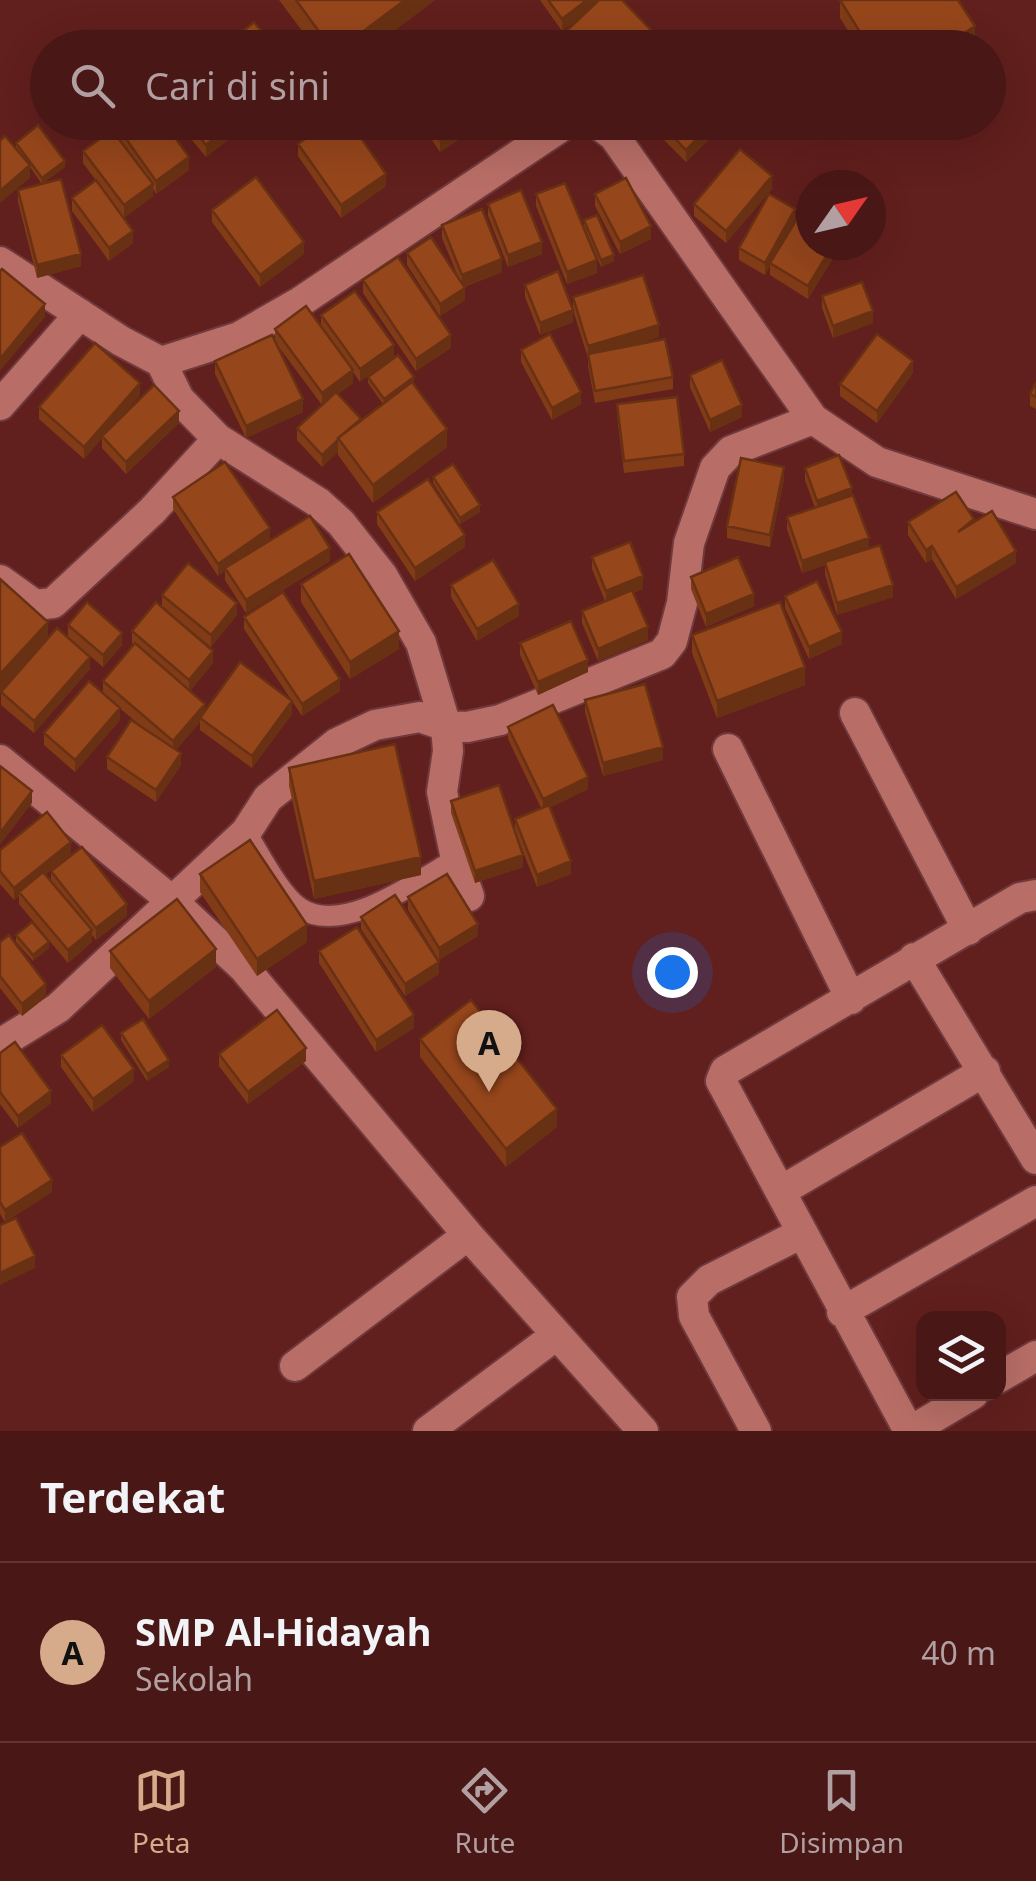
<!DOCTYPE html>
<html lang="id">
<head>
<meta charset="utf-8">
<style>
  body { margin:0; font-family:"Noto Sans",sans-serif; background:#532423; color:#f1f3f6 }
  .controls { position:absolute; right:30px; bottom:30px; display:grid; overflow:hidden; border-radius:20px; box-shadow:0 10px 40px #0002 }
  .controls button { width:90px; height:90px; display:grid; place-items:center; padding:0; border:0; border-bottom:2px solid #613635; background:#491716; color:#f1f3f6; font:50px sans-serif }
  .compass { position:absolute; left:796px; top:170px; width:90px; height:90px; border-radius:50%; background:#491716; box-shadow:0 10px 40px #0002; rotate:56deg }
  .you { position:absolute; left:672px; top:972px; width:35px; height:35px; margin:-25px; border:8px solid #fff; border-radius:50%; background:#1a73e8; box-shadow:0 0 0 15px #1a73e833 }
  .badge { display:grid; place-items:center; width:65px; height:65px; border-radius:50%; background:#d6ab8b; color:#111; font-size:32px; font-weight:700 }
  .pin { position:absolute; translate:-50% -82px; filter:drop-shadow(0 2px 5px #0008) }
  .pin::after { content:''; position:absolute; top:52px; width:35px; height:30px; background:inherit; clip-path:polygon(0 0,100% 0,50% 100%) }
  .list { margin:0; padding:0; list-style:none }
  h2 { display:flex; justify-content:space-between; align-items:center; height:130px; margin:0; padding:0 40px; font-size:42px }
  h2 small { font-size:32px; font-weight:400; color:#b19fa1 }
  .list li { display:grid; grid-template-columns:65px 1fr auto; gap:30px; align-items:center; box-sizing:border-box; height:180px; padding:0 40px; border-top:2px solid #613635 }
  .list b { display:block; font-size:38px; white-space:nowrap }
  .list p { margin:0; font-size:32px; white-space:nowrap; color:#b19fa1 }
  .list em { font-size:32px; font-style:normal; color:#b19fa1 }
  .icon { flex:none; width:55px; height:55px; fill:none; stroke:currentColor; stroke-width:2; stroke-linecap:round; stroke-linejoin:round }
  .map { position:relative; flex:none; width:1036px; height:1431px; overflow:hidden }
  .search { position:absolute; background:#491716; box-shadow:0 10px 40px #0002; left:30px; right:30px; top:30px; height:110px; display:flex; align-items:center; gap:25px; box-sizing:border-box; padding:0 35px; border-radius:55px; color:#b19fa1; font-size:38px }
  .sheet { height:310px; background:#491716 }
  nav { display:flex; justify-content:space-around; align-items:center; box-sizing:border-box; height:140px; border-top:2px solid #613635; background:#491716; font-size:28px; color:#b19fa1 }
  nav a { display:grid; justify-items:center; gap:5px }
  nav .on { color:#d6ab8b }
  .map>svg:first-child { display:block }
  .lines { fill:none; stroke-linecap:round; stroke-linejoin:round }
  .lane-casing { stroke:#70393c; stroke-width:24 }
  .street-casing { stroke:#70393c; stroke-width:34 }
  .lane { stroke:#b86e67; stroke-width:20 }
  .street { stroke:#b86e67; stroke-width:30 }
  .wall { fill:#813c17 }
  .shaded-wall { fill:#693113 }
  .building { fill:#96461b; stroke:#693113; stroke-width:2.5 }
</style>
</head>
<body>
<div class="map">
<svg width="1036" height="1431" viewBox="0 0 1036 1431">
  <rect width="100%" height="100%" fill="#611f1d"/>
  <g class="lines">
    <defs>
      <path id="lane" d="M246,832C259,853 280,895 300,908C343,937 418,880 456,859"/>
      <path id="street" d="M590,122L598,124L614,136L813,419L877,462L1036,514
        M0,262L121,341L161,362L239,337L300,302L568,122
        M161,362L179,399L218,439L319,503L341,523L382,575L421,643L446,726L448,751L442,792L456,859L469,896
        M0,405L80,314
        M0,580L35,605L53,603L152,511L218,439
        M855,713L968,930
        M728,749L851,999
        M0,760L171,900L244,968L468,1235L643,1431
        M914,958L1036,1159
        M0,1044L58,1008L246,832L268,798L337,743L375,725L420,717L446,726L467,727L500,720L662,654L672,641L682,603L689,543L715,468L731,451L813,419
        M781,1191L985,1071
        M842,1312L1036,1201
        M295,1366L468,1235
        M998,1378L1036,1356
        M428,1431L555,1336
        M756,1431L694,1316L692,1297L709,1280L802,1233
        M909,1431L721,1081L725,1071L1020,898L1036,895
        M911,1431L973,1394"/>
    </defs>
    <!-- lane casing -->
    <use href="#lane" class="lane-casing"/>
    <!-- street casing -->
    <use href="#street" class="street-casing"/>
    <!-- lane -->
    <use href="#lane" class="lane"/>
    <!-- street -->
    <use href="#street" class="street"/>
  </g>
  <!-- wall -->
  <path class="wall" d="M279,0H435L371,48H315Z
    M540,0H622L666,48H561V36L584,14L562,31Z
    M840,0L975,44L969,48H859L840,18Z
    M111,122H164L189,170L156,194L153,189V196L124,218L83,163V151L111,130Z
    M177,122H243V128L206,157Z
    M420,122H476V128L440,152Z
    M512,122H531L519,132Z
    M650,122H726L686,162L650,126Z
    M16,143L65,167L43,183L81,266L37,278L18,202V190L42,184L30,167V178L16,149Z
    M298,144L386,186L341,218L298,156Z
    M772,189L726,243L694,216V204Z
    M536,194L597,273L567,284L536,206Z
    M595,194L651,239L620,254L595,206Z
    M72,198L133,243L109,261L72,211Z
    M488,204L542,254L508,267L488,216Z
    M212,210L304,254L260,287L212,222Z
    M584,220L614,261L601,267L584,226Z
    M795,222L838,245V250L808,299L770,275V265L765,275L739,260V248Z
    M442,225L502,272L464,287L465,300L440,316L407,265V253L459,279L442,238Z
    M363,280L451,348L416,371L363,293Z
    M525,285L573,309V297L659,337L627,347L673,377V389L595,403L588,366V358L573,310V322L540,335L525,297Z
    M822,296L873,323L833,338L822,308Z
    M321,315L394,345L360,382L353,372V383L338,394L361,420L383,404L368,383V377L414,383L447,447L373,503L338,455V452L322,467L297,440V428L322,405L275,342L303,412L246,438L215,374V361L275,341V329L321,327Z
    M521,350L581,404L552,420L521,362Z
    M913,373L877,423L840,396V384Z
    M690,375L742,417L710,432L690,387Z
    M1036,382V409L1030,406V394Z
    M140,395L116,422L179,423L126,474L102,448V438L84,459L39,419V407Z
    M617,404L684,454V466L624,473L617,416Z
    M805,468L852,495L869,548L893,597L837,615L825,574V565L802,573L787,529V517L815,508L805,480Z
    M433,477L480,512L460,524L433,483Z
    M784,479L770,547L727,538V526Z
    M173,497L270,540L330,561L246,613L225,580V571L218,576L173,509Z
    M377,512L465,547L415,581L377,524Z
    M908,522H974L1016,563L956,599L932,559L926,563L908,535Z
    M592,557L643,589L633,593L648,640L598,661L582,623V611L605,601L592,569Z
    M691,577L754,606L706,627L691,589Z
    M0,579L48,638L90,669L34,733L1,705V692L26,663L0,692Z
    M301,584L399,649L350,679L301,602Z
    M451,585L519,616L477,641L451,597Z
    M162,595L237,615L211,647L162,607Z
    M785,596L842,644L809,659L785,608Z
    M244,617L340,691L302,716L244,629Z
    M68,625L122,645L103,667L68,637Z
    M132,631L213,663L190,691L205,710L292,714L252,768L200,730V722L176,750L181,765L156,802L107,769V757L146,730L117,706L120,720L75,772L44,745V733L103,693V681L134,645L132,643Z
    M692,635L805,685L717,718L692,653Z
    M520,643L588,672L538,695L520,655Z
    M585,700L663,760L603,776L585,712Z
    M508,727L588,789L549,808L571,874L537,887L518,839L523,867L475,883L451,813V801L515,830V819L541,808L508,739Z
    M289,768L421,875L314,899L289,786Z
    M0,850L71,854L45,875L51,882V871L127,916L96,940L92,935V942L68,963L19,904V896L14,900L0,884Z
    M200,874L307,942L257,976L200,892Z
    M408,897L478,936L439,960L408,910Z
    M361,917L439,974L405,996L361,929Z
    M16,935L49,948L33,961L16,942Z
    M0,942L46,997L22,1016L0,988Z
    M110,951L216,967L149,1019L110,968Z
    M319,951L414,1028L376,1052L319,963Z
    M121,1033L169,1067L147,1081L121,1040Z
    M420,1039L557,1127L506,1167L420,1057Z
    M0,1053L51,1103L18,1128L0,1104Z
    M219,1054L306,1061L248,1104L219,1066Z
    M61,1055L134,1081L93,1112L61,1067Z
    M0,1147L52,1192L5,1222L0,1214Z"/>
  <!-- shaded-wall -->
  <path class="shaded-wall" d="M405,0H435L371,48H341Z
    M587,0H603L562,31V19Z
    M975,26V44L969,48H941Z
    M234,122H243V128L206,157V145Z
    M466,122H476V128L440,152V140Z
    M519,122H531L519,132Z
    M714,122H726L686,162V150Z
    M189,157V170L156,194V181Z
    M65,161V167L42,184V178Z
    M30,165V178L0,203V191Z
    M386,174V186L341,218V205Z
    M772,176V189L726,243V231Z
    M153,184V196L124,218V205Z
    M795,209V222L765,275V263Z
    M651,226V239L620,254V242Z
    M133,231V243L109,261V248Z
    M304,242V254L260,287V275Z
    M542,242V254L508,267V255Z
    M833,245H838V250L808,299V286Z
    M81,254V266L37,278V265Z
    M614,255V261L601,267V260Z
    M502,259V272L462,287V275Z
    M597,260V273L567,284V272Z
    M465,288V300L440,316V304Z
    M45,304V317L0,371V359Z
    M573,310V322L540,335V323Z
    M873,311V323L833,338V326Z
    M659,325V337L588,358V346Z
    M451,335V348L416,371V359Z
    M394,345V358L360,382V369Z
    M913,361V373L877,423V411Z
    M353,370V383L322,406V393Z
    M414,377V383L384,405V399Z
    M140,383V395L84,459V447Z
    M581,392V404L552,420V408Z
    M303,399V412L246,438V426Z
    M742,405V417L710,432V420Z
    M179,411V423L126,474V462Z
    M447,429V447L373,503V485Z
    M338,440V452L322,467V455Z
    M784,467V479L770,547V535Z
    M852,488V501L817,513V501Z
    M480,505V512L460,524V518Z
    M270,528V540L218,576V564Z
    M465,535V547L415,581V568Z
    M869,538V551L802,573V561Z
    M932,546V559L926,563V550Z
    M330,548V561L246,613V600Z
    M1016,551V563L956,599V587Z
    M643,576V589L606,603V591Z
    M893,585V597L837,615V603Z
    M754,594V606L706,627V614Z
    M237,603V615L211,647V635Z
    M519,604V616L477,641V629Z
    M48,622V640L0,692V674Z
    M648,627V640L598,661V649Z
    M399,631V649L350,679V662Z
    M842,632V644L809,659V647Z
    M122,633V645L103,667V655Z
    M213,651V663L189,692V680Z
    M90,657V669L34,733V721Z
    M588,660V672L538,695V682Z
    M805,667V685L717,718V701Z
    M340,679V691L302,716V704Z
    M292,701V714L252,768V756Z
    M205,704V716L200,718V722L173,753V741Z
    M120,708V720L75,772V760Z
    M663,747V760L603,776V763Z
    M181,753V765L156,802V790Z
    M588,777V789L543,811V799Z
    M32,791V803L0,845V833Z
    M71,842V854L21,894L19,892V896L14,900V888Z
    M523,855V867L475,883V871Z
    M421,857V875L314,899V881Z
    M571,861V874L537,887V875Z
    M127,904V916L96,940V928Z
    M478,924V936L439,960V948Z
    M307,925V942L257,976V959Z
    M92,930V942L68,963V950Z
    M49,942V948L33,961V955Z
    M216,949V967L149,1019V1001Z
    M439,962V974L405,996V984Z
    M46,984V997L22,1016V1004Z
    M414,1015V1028L376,1052V1040Z
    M306,1048V1061L248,1104V1092Z
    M169,1060V1067L147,1081V1074Z
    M134,1069V1081L93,1112V1099Z
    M51,1091V1103L18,1128V1116Z
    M557,1109V1127L506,1167V1149Z
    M52,1180V1192L5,1222V1210Z
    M35,1256V1268L0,1285V1273Z"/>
  <!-- building -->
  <path class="building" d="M296,0H405L341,48H331Z
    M548,0H587L562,19Z
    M599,0H622L666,46L664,48H571L561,36Z
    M840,0H958L975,26L941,48H870Z
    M254,22L275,48H223Z
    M677,37L687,48H667Z
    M114,122H164L189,157L156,181Z
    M187,122H234L206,145Z
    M328,122H350L386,174L341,205L298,144Z
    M428,122H466L440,140Z
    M659,122H714L686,150Z
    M38,125L65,161L42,178L16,143Z
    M112,130L153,184L124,205L83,151Z
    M5,136L30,165L0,191V141Z
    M740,149L772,176L726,231L694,204Z
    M256,177L304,242L260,275L212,210Z
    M626,178L651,226L620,242L595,194Z
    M61,179L81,254L37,265L18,190Z
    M96,180L133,231L109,248L72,198Z
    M565,183L597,260L567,272L536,194Z
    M521,190L542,242L508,255L488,204Z
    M769,194L795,209L765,263L739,248Z
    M482,209L502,259L462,275L442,225Z
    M800,214L811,221V245H833L808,286L770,263Z
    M597,215L614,255L601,260L584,220Z
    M431,237L465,288L440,304L407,253Z
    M398,257L451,335L416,359L363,280Z
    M2,269L45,304L0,359V271Z
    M558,271L573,310L540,323L525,285Z
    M643,275L659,325L588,346L573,297Z
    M862,282L873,311L833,326L822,296Z
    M355,291L394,345L360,369L321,315Z
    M306,306L353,370L322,393L275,329Z
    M550,334L581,392L552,408L521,350Z
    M877,334L913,361L877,411L840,384Z
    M272,335L303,399L246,426L215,361Z
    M665,339L673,377L595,391L588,354Z
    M95,343L140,383L84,447L39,407Z
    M398,355L414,377L384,399L368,377Z
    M722,360L742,405L710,420L690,375Z
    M412,382L447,429L373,485L338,438Z
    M1036,382V397L1030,394Z
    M154,385L179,411L126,462L102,436Z
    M336,392L361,419L338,438L339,439L322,455L297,428Z
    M677,397L684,454L624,461L617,404Z
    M839,455L852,488L817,501L805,468Z
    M741,458L784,467L770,535L727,526Z
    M225,462L270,528L218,564L173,497Z
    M453,464L480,505L460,518L433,477Z
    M428,479L465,535L415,568L377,512Z
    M956,492L974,519L958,532L992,511L1016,551L956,587L932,546L926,550L908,522Z
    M853,495L869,538L802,561L787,517Z
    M310,516L330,548L246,600L225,568Z
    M630,542L643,576L606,591L592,557Z
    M880,545L893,585L837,603L825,562Z
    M349,554L399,631L350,662L301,584Z
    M738,557L754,594L706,614L691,577Z
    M493,560L519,604L477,629L451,585Z
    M188,563L237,603L211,635L162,595Z
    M0,579L48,622L0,674Z
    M817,581L842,632L809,647L785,596Z
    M632,590L648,627L598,649L582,611Z
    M283,592L340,679L302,704L244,617Z
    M87,602L122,633L103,655L68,625Z
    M156,602L213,651L189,680L132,631Z
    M780,602L805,667L717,701L692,635Z
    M571,621L588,660L538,682L520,643Z
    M57,628L90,657L34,721L1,692Z
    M135,643L205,704L173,741L103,681Z
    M240,662L292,701L252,756L200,718Z
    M89,681L120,708L75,760L44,733Z
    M645,684L663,747L603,763L585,700Z
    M553,705L588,777L543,799L508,727Z
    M131,720L181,753L156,790L107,757Z
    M395,744L421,857L314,881L289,768Z
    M0,766L32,791L0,833Z
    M499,785L523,855L475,871L451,801Z
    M549,805L571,861L537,875L515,819Z
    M47,812L71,842L14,888L0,871V850Z
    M250,840L307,925L257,959L200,874Z
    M82,847L127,904L96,928L51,871Z
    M43,872L92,930L68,950L19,892Z
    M447,874L478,924L439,948L408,897Z
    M395,895L439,962L405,984L361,917Z
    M177,899L216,949L149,1001L110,951Z
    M32,922L49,942L33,955L16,935Z
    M357,927L414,1015L376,1040L319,951Z
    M9,935L46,984L22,1004L0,976V942Z
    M471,1000L557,1109L506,1149L420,1039Z
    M277,1010L306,1048L248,1092L219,1054Z
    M143,1019L169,1060L147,1074L121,1033Z
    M102,1025L134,1069L93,1099L61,1055Z
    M15,1042L51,1091L18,1116L0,1092V1053Z
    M22,1133L52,1180L5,1210L0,1202V1147Z
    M16,1218L35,1256L0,1273V1225Z"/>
</svg>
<div class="controls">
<button><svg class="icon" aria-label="layers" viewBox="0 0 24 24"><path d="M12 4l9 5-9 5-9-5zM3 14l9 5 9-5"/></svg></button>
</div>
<svg class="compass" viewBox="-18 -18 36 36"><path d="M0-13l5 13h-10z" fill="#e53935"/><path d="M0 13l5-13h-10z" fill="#b19fa1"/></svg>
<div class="you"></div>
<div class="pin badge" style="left:489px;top:1092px">A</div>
<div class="search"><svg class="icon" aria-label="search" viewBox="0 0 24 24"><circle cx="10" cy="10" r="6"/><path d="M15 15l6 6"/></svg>Cari di sini</div>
</div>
<section class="sheet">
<h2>Terdekat<small></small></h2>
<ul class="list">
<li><span class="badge">A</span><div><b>SMP Al-Hidayah</b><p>Sekolah</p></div><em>40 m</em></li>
</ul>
</section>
<nav>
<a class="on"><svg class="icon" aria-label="map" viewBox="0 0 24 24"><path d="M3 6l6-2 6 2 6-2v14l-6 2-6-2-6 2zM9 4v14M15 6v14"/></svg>Peta</a>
<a><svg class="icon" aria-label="directions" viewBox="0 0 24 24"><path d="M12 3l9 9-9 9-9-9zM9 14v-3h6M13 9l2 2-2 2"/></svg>Rute</a>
<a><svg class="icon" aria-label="saved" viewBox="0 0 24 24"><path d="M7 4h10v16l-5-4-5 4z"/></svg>Disimpan</a>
</nav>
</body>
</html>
